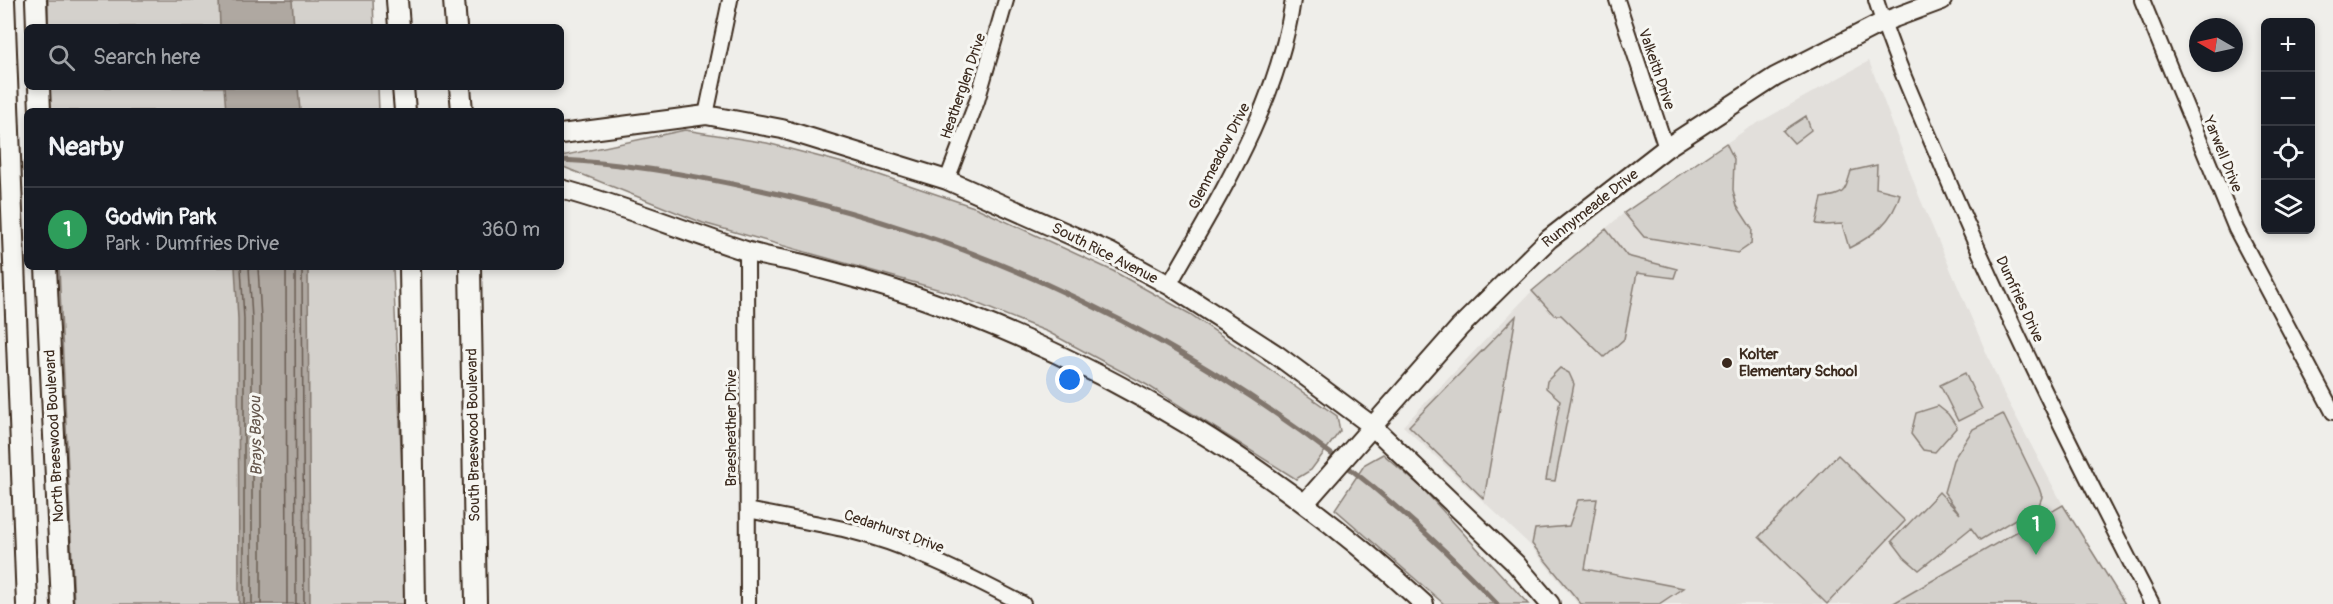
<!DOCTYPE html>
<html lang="en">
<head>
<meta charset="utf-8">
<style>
  body { margin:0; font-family:Pangolin,sans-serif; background:#242831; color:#f1f3f6 }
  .controls { position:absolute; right:18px; top:18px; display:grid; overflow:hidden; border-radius:9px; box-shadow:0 3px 9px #0003 }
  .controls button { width:54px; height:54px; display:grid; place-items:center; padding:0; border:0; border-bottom:2px solid #363941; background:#171b24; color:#f1f3f6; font:30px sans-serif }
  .compass { position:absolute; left:2189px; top:18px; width:54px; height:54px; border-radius:50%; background:#171b24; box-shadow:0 3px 9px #0003; rotate:279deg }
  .you { position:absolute; left:1070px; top:380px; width:21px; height:21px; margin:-15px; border:4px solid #fff; border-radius:50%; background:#1a73e8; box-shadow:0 0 0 9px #1a73e833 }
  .badge { display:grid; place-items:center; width:39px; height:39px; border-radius:50%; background:#0f766e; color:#fff; font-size:20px; font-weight:700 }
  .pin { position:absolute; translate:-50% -50px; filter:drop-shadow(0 2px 3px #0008) }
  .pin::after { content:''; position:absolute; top:32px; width:21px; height:18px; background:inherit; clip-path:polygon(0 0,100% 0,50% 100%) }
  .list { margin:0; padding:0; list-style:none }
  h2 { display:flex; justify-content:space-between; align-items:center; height:78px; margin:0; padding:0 24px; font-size:26px }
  h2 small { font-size:20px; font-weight:400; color:#9ea1a6 }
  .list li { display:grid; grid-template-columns:39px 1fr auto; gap:18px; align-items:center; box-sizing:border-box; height:84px; padding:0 24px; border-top:2px solid #363941 }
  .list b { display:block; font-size:22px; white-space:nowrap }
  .list p { margin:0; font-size:20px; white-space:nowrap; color:#9ea1a6 }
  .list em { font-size:20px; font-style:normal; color:#9ea1a6 }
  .icon { flex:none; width:33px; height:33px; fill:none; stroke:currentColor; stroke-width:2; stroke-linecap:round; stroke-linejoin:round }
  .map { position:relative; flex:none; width:2333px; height:604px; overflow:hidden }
  .search { position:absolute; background:#171b24; box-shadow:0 3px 9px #0003; left:24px; top:24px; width:540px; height:66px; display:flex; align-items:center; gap:15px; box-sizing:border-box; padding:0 21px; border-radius:9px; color:#9ea1a6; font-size:22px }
  .panel { position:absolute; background:#171b24; box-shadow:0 3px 9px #0003; left:24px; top:108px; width:540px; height:162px; border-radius:9px }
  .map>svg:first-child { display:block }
  .built { fill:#e2dfdb }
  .green { fill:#d4d1cc; stroke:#887e75; stroke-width:1.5 }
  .water { fill:#afa8a1; stroke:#81766d; stroke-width:1.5 }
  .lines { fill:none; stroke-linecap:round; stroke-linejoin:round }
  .shore { stroke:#695c52; stroke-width:1.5 }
  .stream { stroke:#81766d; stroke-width:5 }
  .minor-casing { stroke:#3b2a1e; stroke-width:18 }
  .tertiary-casing { stroke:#3b2a1e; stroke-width:22 }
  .secondary-casing { stroke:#3b2a1e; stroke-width:24 }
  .minor { stroke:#f6f6f2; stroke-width:14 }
  .tertiary { stroke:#f6f6f2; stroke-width:18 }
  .secondary { stroke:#f6f6f2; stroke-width:20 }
  .poi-dot { fill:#3b2a1e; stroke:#f6f6f2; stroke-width:2 }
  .labels { text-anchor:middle; stroke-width:6; stroke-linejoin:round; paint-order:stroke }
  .street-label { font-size:15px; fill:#3b2a1e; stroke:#f6f6f2 }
  .poi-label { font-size:15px; font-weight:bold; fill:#3b2a1e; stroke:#f6f6f2; text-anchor:start }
  .water-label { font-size:16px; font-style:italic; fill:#64564c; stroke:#f6f6f2 }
</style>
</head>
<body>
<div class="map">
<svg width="2333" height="604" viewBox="0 0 2333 604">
  <rect width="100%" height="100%" fill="#efeeea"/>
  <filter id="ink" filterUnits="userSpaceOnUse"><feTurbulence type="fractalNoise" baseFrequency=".0167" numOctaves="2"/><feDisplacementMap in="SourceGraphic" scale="12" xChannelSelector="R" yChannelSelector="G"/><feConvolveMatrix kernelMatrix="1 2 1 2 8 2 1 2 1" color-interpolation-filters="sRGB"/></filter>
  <g filter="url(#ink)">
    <!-- built -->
    <path class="built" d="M1869,61L1919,196L2004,394L2063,505L1892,604H1578L1529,544L1403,426L1532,291L1624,213L1747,129Z"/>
    <!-- green -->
    <path class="green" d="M48,0H373L374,27H48Z
      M49,87H378L379,111H51Z
      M1806,116L1811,130L1794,143L1783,131Z
      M685,130L767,143L847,164L977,208L1113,271L1190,314L1337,416L1340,431L1311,470L1296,479L1147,385L1048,332L951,293L703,223L561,166V156Z
      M1726,143L1734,159L1733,190L1737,206L1752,229L1751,244L1738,253L1644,237L1624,213Z
      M1877,165L1876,188L1900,194C1893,221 1873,236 1849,248L1842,224L1826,225L1816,224L1822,198C1845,194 1844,194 1851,171Z
      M1606,229L1627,256L1677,269L1674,278L1637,273L1624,339L1604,357L1561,315H1554L1532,291Z
      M59,267H393L405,537V604H74Z
      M1516,316L1484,499L1409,426Z
      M1560,368L1569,373L1574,384L1555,481L1546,480L1560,400L1546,388L1547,381Z
      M1965,373L1982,409L1958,421L1940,385Z
      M1938,406L1948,414L1957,427L1935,452L1923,450L1911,434L1916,413Z
      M2003,414L2039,488L2042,497L2039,505L1980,540L1971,528L1919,570L1904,557L1892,541L1939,492L1960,514L1944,492L1953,460L1973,429Z
      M1383,454L1422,488L1528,604H1444L1335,509L1365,464Z
      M1838,455L1905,521L1827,604L1759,537Z
      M1597,499L1585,569L1683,588L1659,604H1581L1532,544L1535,529L1569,526L1578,500Z
      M2063,505L2125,604H1892Z"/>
    <!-- water -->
    <path class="water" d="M219,0H292L294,27H220Z
      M224,87H298L300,111H226Z
      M235,267H308L310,604H239L238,319Z"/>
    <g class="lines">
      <!-- shore -->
      <path class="shore" d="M241,267L244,319V604
        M249,267L252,319V604
        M258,267L261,319V604
        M286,267L287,604
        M295,267L296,604
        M302,267L304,604"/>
      <!-- stream -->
      <path class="stream" d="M561,160C626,163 692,175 756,189C1036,249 1301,394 1497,604"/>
      <defs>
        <path id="minor" d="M1617,0L1666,148
          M1876,0C1893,55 1917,108 1940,161C2003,312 2077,459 2152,604
          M2142,0L2236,229L2333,412
          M706,115L730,0
          M947,180L977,101L1006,0
          M747,251L748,604
          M1169,285C1220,195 1278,105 1293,0
          M748,510C780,517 812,522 843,529C906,544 966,574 1023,604"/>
        <path id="tertiary" d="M561,134L706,115L782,129L947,180L1109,252L1169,285L1277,355L1371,425L1516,564L1550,604
          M561,189C624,206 684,231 746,251C764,257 784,259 803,264C842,274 881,285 920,298C1108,363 1279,469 1424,604
          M1305,503L1460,327L1549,239L1666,148L1775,77L1883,22L1942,0"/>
        <path id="secondary" d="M4,0L27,604
          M36,0L37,27
          M397,0L399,27
          M454,0L456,27
          M39,87L40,111
          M403,87L405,111
          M460,87L462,111
          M46,267L62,604
          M410,267L415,604
          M470,267L476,604"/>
      </defs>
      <!-- minor casing -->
      <use href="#minor" class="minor-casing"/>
      <!-- tertiary casing -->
      <use href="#tertiary" class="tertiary-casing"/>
      <!-- secondary casing -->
      <use href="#secondary" class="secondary-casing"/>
      <!-- minor -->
      <use href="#minor" class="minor"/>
      <!-- tertiary -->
      <use href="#tertiary" class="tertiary"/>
      <!-- secondary -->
      <use href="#secondary" class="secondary"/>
    </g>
  </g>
  <!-- markers -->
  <circle class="poi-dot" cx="1727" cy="363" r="6"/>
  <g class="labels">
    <!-- street labels -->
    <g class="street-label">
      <text transform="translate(1657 69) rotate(71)" y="5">Valkeith Drive</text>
      <text transform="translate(963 86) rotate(-71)" y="5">Heatherglen Drive</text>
      <text transform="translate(2223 154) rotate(68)" y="5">Yarwell Drive</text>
      <text transform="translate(1219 156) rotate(-63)" y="5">Glenmeadow Drive</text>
      <text transform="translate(1590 208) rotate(-38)" y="5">Runnymeade Drive</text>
      <text transform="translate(1105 253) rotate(27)" y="5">South Rice Avenue</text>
      <text transform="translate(2020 299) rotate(65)" y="5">Dumfries Drive</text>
      <text transform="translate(731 428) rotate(-90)" y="5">Braesheather Drive</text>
      <text transform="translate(473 435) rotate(-91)" y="5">South Braeswood Boulevard</text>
      <text transform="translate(54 436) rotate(-93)" y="5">North Braeswood Boulevard</text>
      <text transform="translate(894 531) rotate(19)" y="5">Cedarhurst Drive</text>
    </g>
    <!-- poi labels -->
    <g class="poi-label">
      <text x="1739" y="359">Kolter<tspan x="1739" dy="17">Elementary School</tspan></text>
    </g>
    <!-- water labels -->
    <g class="water-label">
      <text transform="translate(255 436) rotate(-91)" y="6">Brays Bayou</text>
    </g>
  </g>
</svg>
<div class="controls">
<button>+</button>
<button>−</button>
<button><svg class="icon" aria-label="locate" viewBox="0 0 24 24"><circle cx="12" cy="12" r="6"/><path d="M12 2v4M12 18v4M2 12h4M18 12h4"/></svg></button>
<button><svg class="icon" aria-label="layers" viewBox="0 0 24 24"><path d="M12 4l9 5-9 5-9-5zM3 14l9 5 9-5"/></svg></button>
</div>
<svg class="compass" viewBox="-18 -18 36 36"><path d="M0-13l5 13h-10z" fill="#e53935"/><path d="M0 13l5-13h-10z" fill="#9ea1a6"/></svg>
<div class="you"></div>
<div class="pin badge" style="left:2036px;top:555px;background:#2e9e5b">1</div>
<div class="search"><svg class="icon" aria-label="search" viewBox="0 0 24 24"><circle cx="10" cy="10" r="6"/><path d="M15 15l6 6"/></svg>Search here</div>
<section class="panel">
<h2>Nearby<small></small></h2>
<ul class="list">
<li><span class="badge" style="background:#2e9e5b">1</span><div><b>Godwin Park</b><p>Park · Dumfries Drive</p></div><em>360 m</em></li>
</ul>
</section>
</div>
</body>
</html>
